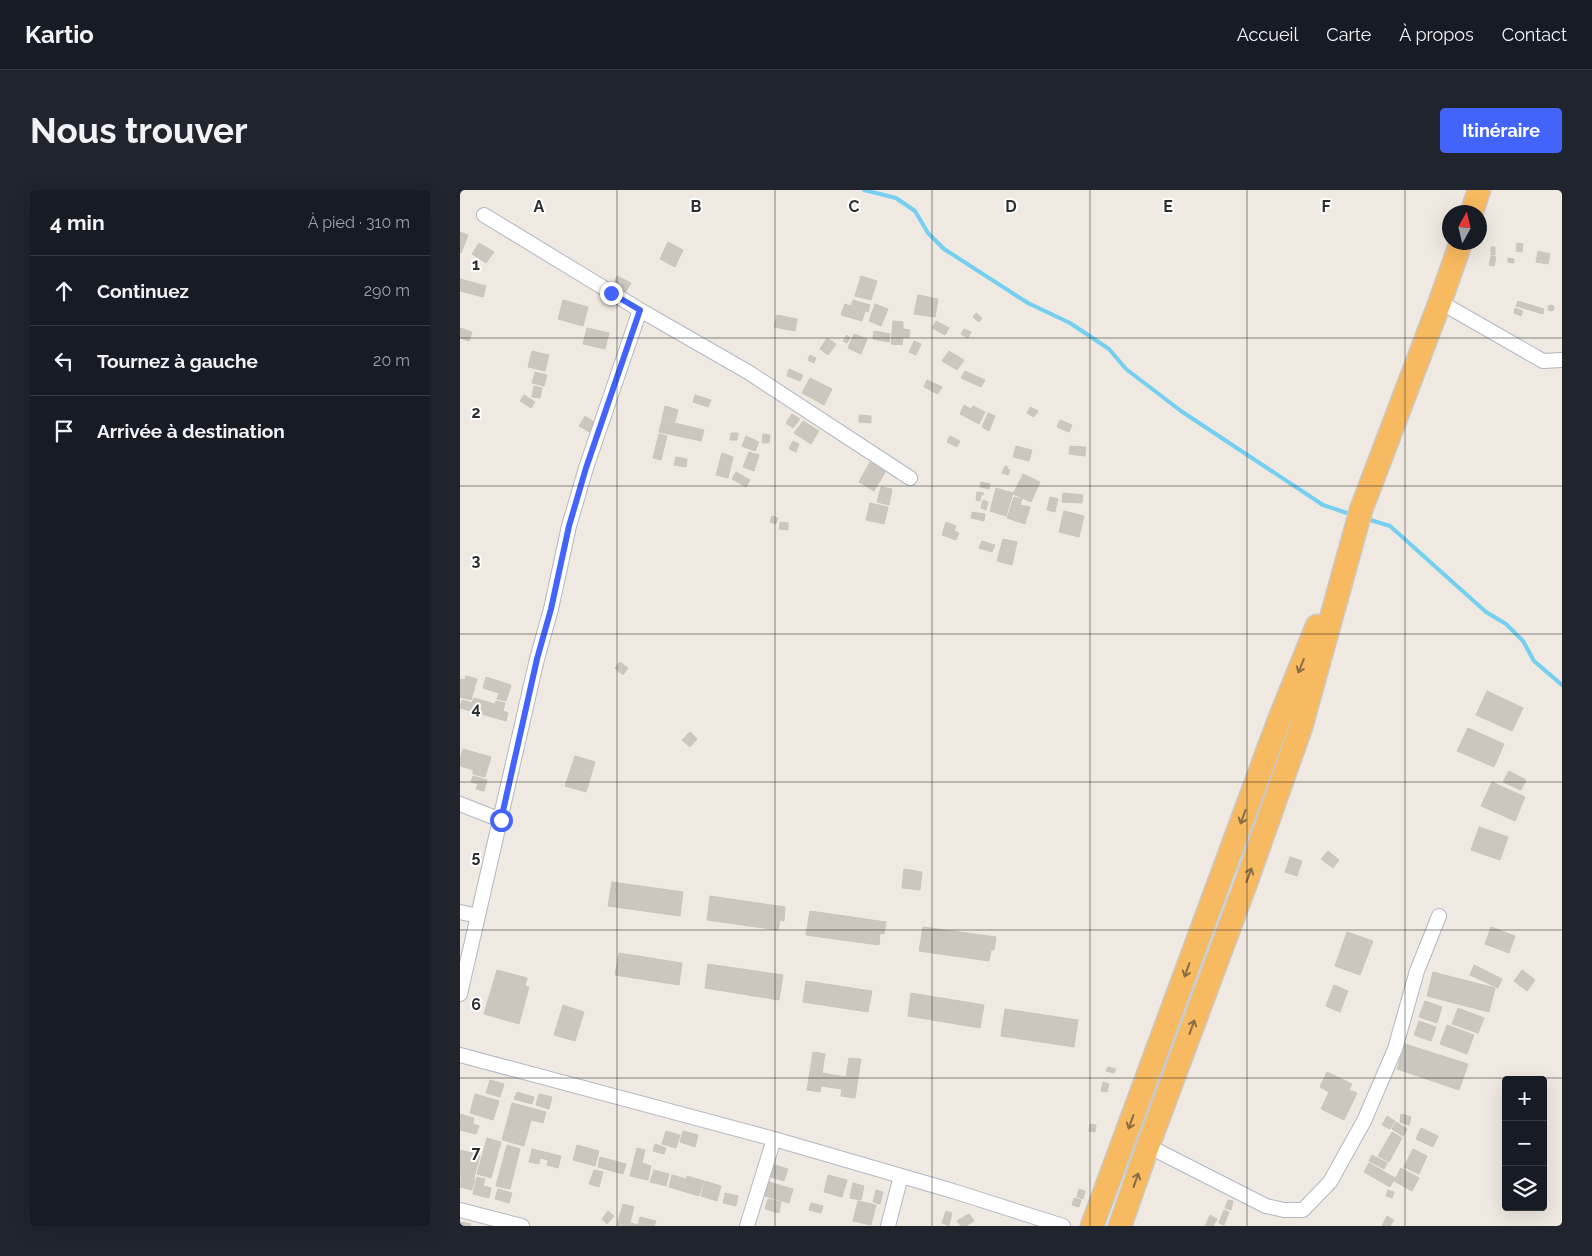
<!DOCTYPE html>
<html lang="fr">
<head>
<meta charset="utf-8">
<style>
  body { margin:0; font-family:Raleway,sans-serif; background:#20242c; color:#f1f3f6 }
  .controls { position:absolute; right:15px; bottom:15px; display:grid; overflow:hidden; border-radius:5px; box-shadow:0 5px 20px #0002 }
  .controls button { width:45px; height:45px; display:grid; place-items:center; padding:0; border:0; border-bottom:1px solid #363941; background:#171b24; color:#f1f3f6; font:25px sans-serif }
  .compass { position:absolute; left:982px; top:15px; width:45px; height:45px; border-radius:50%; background:#171b24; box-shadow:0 5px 20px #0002; rotate:8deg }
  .stop { position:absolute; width:15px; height:15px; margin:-11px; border:4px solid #4264fb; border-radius:50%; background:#fff }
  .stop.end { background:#4264fb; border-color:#fff; box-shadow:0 1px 5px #0008 }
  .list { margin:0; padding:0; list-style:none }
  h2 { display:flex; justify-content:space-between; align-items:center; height:65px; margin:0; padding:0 20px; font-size:21px }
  h2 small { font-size:16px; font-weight:400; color:#9ea1a6 }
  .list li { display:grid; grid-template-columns:32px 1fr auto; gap:15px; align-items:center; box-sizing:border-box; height:70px; padding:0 20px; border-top:1px solid #363941 }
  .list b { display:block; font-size:19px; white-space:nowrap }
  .list em { font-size:16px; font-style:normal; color:#9ea1a6 }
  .icon { flex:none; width:28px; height:28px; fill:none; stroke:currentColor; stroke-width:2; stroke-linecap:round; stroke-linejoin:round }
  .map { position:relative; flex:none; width:1102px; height:1036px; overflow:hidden; border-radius:5px }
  header { display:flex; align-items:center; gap:30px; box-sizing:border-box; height:70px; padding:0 25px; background:#171b24; border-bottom:1px solid #363941 }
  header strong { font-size:24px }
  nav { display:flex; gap:28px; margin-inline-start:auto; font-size:18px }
  .intro { display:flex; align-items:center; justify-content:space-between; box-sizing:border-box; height:120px; padding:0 30px }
  h1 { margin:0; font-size:35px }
  .button { padding:12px 22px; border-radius:5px; background:#4264fb; color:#fff; font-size:18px; font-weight:700 }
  main { display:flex; gap:30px; padding:0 30px }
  aside { flex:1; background:#171b24; border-radius:5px; box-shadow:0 5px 20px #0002 }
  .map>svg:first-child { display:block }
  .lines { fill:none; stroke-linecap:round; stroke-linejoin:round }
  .stream { stroke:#75cff0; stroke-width:4 }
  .building { fill:#cbc7bf; stroke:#cbc5ba }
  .minor-casing { stroke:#b4b7c1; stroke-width:16 }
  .trunk-casing { stroke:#c9c9c9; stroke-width:25 }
  .minor { stroke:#fff; stroke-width:14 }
  .trunk { stroke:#f8ba60; stroke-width:22 }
  .oneway { stroke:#896d44 }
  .route { stroke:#4264fb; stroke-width:6 }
  .grid { fill:none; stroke:#2e2e2e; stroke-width:1; stroke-opacity:0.55 }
  .grid-label { font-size:16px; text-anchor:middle; font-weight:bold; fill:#2e2e2e; stroke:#fff; stroke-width:4; stroke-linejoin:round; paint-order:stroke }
</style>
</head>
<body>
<header>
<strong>Kartio</strong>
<nav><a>Accueil</a><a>Carte</a><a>À propos</a><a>Contact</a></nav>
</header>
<div class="intro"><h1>Nous trouver</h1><a class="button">Itinéraire</a></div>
<main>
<aside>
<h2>4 min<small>À pied · 310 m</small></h2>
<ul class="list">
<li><svg class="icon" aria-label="ahead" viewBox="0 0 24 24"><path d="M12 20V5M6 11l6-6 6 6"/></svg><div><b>Continuez</b></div><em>290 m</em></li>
<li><svg class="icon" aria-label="left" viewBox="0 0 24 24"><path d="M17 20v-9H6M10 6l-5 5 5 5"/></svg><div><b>Tournez à gauche</b></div><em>20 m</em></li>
<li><svg class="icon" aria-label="arrive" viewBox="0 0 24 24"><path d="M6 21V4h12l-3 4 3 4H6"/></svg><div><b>Arrivée à destination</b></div></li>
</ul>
</aside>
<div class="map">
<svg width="1102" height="1036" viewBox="0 0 1102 1036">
  <rect width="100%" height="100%" fill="#efe9e1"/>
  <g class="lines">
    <!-- stream -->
    <path class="stream" d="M404,0L436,8L455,21L468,43L484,59L568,113L610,133L649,159L666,179L721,221L863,315L893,325
      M907,329L930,336L1026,422L1046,434L1063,451L1074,471L1102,495"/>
  </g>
  <!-- building -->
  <path class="building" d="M0,42L8,45L1,63L0,62Z
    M208,52L223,60L215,77L200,69Z
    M19,53L34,62L26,73L12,64Z
    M1057,53L1063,54L1062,62L1056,61Z
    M1031,57H1035V65H1031Z
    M1078,61L1090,64L1088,74L1076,72Z
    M1031,66L1036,67L1034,76L1029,75Z
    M1048,68L1054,69V73L1048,72Z
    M157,86L171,93L165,103L152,96Z
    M401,86L417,91L411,110L395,106Z
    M0,89L26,96L23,107L0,101Z
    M458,105L478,109L475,127L454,124Z
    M103,110L128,117L123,136L98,129Z
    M393,110L410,115L408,122L405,121L402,131L381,125L385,114L391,116Z
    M1058,111L1084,119L1083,124L1056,116Z
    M415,114L428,119L421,136L409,131Z
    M1088 118a3 3 0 1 1 6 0a3 3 0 1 1-6 0Z
    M1055,118L1063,121L1061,126L1054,123Z
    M516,123L522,128L519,132L513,127Z
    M317,125L337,129L335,141L314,137Z
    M433,131L443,132V139L450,140L449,148L443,147L442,155L431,154Z
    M476,131L489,138L485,145L472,138Z
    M0,138L12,142L9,151L0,148Z
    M127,138L149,143L145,159L123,154Z
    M504,139L511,142L508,148L501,144Z
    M414,141L430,144L429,152L413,149Z
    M394,144L407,149L401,164L388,158Z
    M387,145L390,148L387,153L383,151Z
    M367,148L376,154L368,165L360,159Z
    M454,151L461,154L456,165L449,162Z
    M72,161L89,165L85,181L68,177Z
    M489,161L504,170L497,180L482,171Z
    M350,165L356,168L354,173L348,170Z
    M329,179L343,185L340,191L327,186Z
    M505,181L525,190L521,197L501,188Z
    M75,182L87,185L84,196L72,193Z
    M350,188L372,199L364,215L342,203Z
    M467,190L482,197L478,204L464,197Z
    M74,196L82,198L80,208L72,207Z
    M64,205L75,212L71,218L60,211Z
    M235,205L251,210L248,217L233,212Z
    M504,215L511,219L513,216L525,222L519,234L500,224Z
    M205,216L218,220L215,232L202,229Z
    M570,217L578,221L574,227L567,223Z
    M528,223L535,226L529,241L522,237Z
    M332,224L340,229L333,238L326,233Z
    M399,225L411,226V233L399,232Z
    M125,226L137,234L131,243L119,236Z
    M202,230L244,240L241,251L199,242Z
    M600,230L612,235L609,242L597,237Z
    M343,231L359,241L351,254L334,243Z
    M271,243H278L277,250H270Z
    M199,244L207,246L201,270L193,268Z
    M303,244L310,245L309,253H302Z
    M286,246L299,252L295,261L282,256Z
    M490,246L500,251L497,257L487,252Z
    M333,251L339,254L336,262L329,259Z
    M556,256L572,260L569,271L553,267Z
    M610,256L626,257L625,266L609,264Z
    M289,262L299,265L294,281L283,277Z
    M262,263L273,267L268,288L256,285Z
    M216,267L227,269L226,277L214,275Z
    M410,272L426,281L414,301L399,292Z
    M545,276L548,277L547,279L550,280L548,285L542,283Z
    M276,282L290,290L286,297L272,289Z
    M563,284L580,292L571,312L553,304Z
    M521,292L530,294L529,299L520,297Z
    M421,297L432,299L429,315L417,312Z
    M536,298L553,303L546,326L530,321Z
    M517,302L524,303L523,305H521L520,311L516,310Z
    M603,303L623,305L622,313L602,312Z
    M554,307L562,309L560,315L570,317L565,334L547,328Z
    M590,307L598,309L595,322L587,320Z
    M523,310L528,312L526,320L521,318Z
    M410,313L428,317L424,334L406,330Z
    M604,321L624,326L619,347L599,342Z
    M512,322L525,324L524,331L511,328Z
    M312,326L318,328L316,334L310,332Z
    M320,332L328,333V340L319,339Z
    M486,332L496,336L494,341L499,343L496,350L482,345Z
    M543,349L557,352L552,375L537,371Z
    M522,351L535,355L532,362L519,358Z
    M160,472L168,478L163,485L155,478Z
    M6,486L17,489L11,510L0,507V489L5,490Z
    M26,487L51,495L46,511L37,509L39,503L23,498Z
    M1027,501L1063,518L1052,541L1016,525Z
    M14,508L35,514L36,511L45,513L43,521L48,523L46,531L0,518L2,510L12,513Z
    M1008,538L1044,554L1034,577L997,561Z
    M230,542L237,549L230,557L222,550Z
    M3,559L31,567L25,587L13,584V580L0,576V569Z
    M115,566L135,572L126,602L105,596Z
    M1049,581L1066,590L1061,600L1043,592Z
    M13,586L27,590L24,601L16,599L18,594L11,592Z
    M1032,592L1065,607L1055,631L1021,616Z
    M1019,637L1048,647L1040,670L1011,660Z
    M868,661L879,670L873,678L861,669Z
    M830,667L842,671L837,686L825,682Z
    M444,679L462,682L460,700L442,698Z
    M152,692L223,702L220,726L148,716Z
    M250,706L325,717L324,731L320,730L318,740L247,730Z
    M350,721L426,732L424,744L420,743L419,755L346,745Z
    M463,737L536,747L534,760H531L529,771L459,761Z
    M1031,737L1055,746L1049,763L1025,754Z
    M887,742L913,751L900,785L875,776Z
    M159,763L222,773L219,795L155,785Z
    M248,774L323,785L319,810L245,798Z
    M1014,775L1042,789L1038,798L1010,785Z
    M37,780L67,788L65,796L69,797L59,834L24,824Z
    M1062,780L1075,790L1067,801L1054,791Z
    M973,782L1035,798L1029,822L967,806Z
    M346,791L412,801L408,822L343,812Z
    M874,795L888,801L880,822L866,816Z
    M451,803L524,815L520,838L448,826Z
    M965,811L982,817L977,833L959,827Z
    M103,815L124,822L115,851L94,845Z
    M998,818L1024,828L1018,843L992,834Z
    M545,819L618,830L614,857L541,846Z
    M959,831L976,837L971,851L954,845Z
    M987,835L1014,845L1007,864L980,854Z
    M945,854L1008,874L999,900L937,879Z
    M353,862L365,864L362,883L386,887L389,868L401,869L395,908L381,906L382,899L361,896L360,902L347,900Z
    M648,877L656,879L654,883L646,881Z
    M867,882L892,894L889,900L897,903L884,930L861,919L869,902L860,897Z
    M30,890L44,894L40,907L26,903Z
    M643,892L649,894L647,902L641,901Z
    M57,902L74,907L72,914L54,909Z
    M15,904L39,911L33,930L10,923Z
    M79,904L92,907L89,919L76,915Z
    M52,913L86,922L83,933L71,930L64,956L42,950Z
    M0,924L14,928L13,934L19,936L16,944L0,940Z
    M941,924L951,927L949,935L940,932Z
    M927,926L935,931L930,939L922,935Z
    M936,932L947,939L943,946L932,939Z
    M630,934L636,935L635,942L629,941Z
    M961,938L978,946L973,957L956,949Z
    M206,941L220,945L216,958L202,954Z
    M223,941L238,945L235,957L220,952Z
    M932,942L942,948L929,972L918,966Z
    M27,948L41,952L31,988L17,984Z
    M195,954L206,958L204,964L193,961Z
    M47,955L60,959L50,999L36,996Z
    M117,955L139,961L135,976L113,970Z
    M177,958L185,960L182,973L191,976L188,990L170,986Z
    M72,959L101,966L98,978L87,975L88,970L80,968L79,974L69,972Z
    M953,959L967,966L959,984L944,977Z
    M0,960L20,965L14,988L0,985Z
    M912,965L927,973L924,979L909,971Z
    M140,967L166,974L163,984L138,977Z
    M909,973L935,988L930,997L904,982Z
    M315,975L328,979L324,991L311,987Z
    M941,978L959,988L952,1001L934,991Z
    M134,980L143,982L139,997L129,994Z
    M194,980L209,984L206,996L190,992Z
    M212,985L226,989L227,986L244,991L239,1006L209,997Z
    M368,985L387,990L382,1007L364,1002Z
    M1,986L15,989L12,1000L0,997Z
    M17,987L25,989L23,996L31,998L29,1008L13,1004Z
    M245,991L261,996L257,1011L241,1006Z
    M309,992L333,999L329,1013L305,1006Z
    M393,993L404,996L401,1010L390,1008Z
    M38,999L52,1003L49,1013L35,1009Z
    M619,999L625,1001L623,1009L617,1007Z
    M416,1000L423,1002L420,1014L413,1012Z
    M928,1000L934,1002L932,1008L926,1006Z
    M265,1003L278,1006L276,1016L263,1013Z
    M614,1008L621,1010L619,1017L612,1015Z
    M308,1009L321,1012L319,1023L305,1019Z
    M768,1010L773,1011L771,1020L765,1018Z
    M398,1011L416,1015L411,1035L393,1031Z
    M351,1013L363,1016L361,1023L349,1020Z
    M163,1014L174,1017L169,1036L157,1035Z
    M764,1020L769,1022L764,1035L759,1033Z
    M148,1021L154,1026L147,1034L142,1029Z
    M486,1021L492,1023L489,1036L482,1033Z
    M509,1024L514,1031L506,1036H501L497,1031Z
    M750,1025L757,1029L753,1036H745Z
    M927,1026L934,1030L930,1036H922Z
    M180,1027L196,1031L194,1036H170L171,1033L178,1035Z
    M1,1032L11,1034L10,1036H0Z"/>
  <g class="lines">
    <defs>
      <path id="minor" d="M24,25L180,120L288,182L450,288
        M980,112L1083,171L1102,170
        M0,614L41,630
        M0,722L18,726
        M0,804L77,469L91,419L109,336L126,278L180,120
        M0,865L314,949L493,1001L603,1036
        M688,956L806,1016L824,1020H843L870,992L904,931L935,859L957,781L979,726
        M0,1020L62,1036
        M287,1036L314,949
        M428,1036L441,986"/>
      <path id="trunk" d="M1012,22L1019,0
        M632,1036L819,530L857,436
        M660,1036L688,956L786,693L841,537L901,320L980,112L1001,52"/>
    </defs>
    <!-- minor casing -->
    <use href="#minor" class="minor-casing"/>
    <!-- trunk casing -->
    <use href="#trunk" class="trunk-casing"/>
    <!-- minor -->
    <use href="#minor" class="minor"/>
    <!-- trunk -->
    <use href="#trunk" class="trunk"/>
  </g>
  <!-- one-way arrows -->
  <defs><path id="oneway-shaft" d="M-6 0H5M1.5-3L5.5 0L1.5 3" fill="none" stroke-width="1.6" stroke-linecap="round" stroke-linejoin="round" transform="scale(1.25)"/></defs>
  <g class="oneway">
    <use href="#oneway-shaft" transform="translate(841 476) rotate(112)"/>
    <use href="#oneway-shaft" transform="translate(783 627) rotate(110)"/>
    <use href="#oneway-shaft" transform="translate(789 685) rotate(-70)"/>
    <use href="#oneway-shaft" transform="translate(727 780) rotate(110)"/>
    <use href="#oneway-shaft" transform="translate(732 837) rotate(-70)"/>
    <use href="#oneway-shaft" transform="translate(671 932) rotate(110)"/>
    <use href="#oneway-shaft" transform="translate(676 990) rotate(-71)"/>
  </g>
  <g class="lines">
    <!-- route -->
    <path class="route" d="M41,630L77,469L91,419L109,336L126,278L180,120L151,103"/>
  </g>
  <!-- grid -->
  <path class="grid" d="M157,0V1036M315,0V1036M472,0V1036M630,0V1036M787,0V1036M945,0V1036M0,148H1102M0,296H1102M0,444H1102M0,592H1102M0,740H1102M0,888H1102"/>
  <g class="grid-label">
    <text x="79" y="22">A</text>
    <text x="236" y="22">B</text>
    <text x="394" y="22">C</text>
    <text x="551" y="22">D</text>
    <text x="708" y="22">E</text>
    <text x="866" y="22">F</text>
    <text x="16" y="80">1</text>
    <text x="16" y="228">2</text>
    <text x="16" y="376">3</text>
    <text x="16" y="524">4</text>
    <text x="16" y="672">5</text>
    <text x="16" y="820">6</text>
    <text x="16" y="968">7</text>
  </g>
</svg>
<div class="controls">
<button>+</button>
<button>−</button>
<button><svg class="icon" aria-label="layers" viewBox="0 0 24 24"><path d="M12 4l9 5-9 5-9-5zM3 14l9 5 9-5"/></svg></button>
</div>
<svg class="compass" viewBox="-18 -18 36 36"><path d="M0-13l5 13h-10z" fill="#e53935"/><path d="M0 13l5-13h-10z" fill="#9ea1a6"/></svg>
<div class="stop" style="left:41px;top:630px"></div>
<div class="stop end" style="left:151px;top:103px"></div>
</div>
</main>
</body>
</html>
